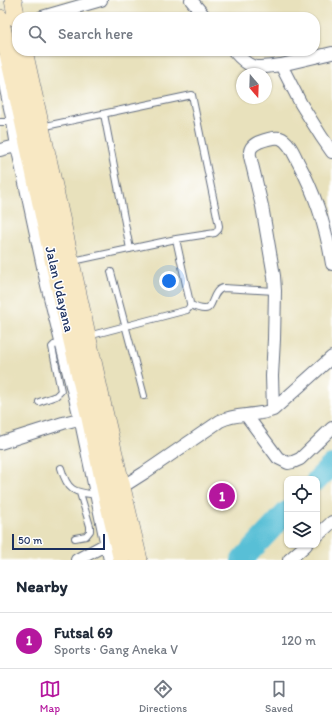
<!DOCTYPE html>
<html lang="en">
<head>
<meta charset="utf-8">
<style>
  body { margin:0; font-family:Itim,sans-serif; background:#f6f6f7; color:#1f2937 }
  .controls { position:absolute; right:12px; bottom:12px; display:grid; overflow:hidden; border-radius:8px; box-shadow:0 1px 3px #0004 }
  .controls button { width:36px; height:36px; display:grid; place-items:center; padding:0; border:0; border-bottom:1px solid #e0e1e3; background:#fff; color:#1f2937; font:20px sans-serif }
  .compass { position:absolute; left:236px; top:68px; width:36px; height:36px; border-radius:50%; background:#fff; box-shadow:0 1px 3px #0004; rotate:161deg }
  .scale { position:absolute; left:12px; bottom:10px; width:93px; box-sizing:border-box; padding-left:4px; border:2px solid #1b2f5e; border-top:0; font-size:11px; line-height:14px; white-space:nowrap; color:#1b2f5e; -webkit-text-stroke:3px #fff; paint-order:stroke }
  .you { position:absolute; left:169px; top:281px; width:14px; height:14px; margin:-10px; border:3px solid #fff; border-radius:50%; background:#1a73e8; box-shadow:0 0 0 6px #1a73e833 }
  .badge { display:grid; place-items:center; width:26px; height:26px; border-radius:50%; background:#b5179e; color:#fff; font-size:13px; font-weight:700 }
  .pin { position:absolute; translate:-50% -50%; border:2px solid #fff; box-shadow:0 1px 4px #0006 }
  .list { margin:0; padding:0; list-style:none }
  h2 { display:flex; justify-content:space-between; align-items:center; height:52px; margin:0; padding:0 16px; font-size:17px }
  h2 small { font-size:13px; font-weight:400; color:#747a83 }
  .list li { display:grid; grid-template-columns:26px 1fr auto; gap:12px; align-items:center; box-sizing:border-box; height:56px; padding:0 16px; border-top:1px solid #e0e1e3 }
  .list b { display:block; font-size:15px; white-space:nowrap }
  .list p { margin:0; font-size:13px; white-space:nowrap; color:#747a83 }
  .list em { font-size:13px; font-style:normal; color:#747a83 }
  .icon { flex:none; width:22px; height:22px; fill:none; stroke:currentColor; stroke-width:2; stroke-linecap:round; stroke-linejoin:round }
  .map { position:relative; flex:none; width:332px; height:560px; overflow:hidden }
  .search { position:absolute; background:#fff; box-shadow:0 1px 3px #0004; left:12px; right:12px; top:12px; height:44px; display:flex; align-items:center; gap:10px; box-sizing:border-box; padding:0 14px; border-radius:16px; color:#747a83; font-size:15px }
  .sheet { height:108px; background:#fff }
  nav { display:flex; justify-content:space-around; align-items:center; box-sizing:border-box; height:56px; border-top:1px solid #e0e1e3; background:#fff; font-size:11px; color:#747a83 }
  nav a { display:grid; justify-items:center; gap:2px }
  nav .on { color:#b5179e }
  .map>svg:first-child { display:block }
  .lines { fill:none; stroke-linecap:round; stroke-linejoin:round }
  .river { stroke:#58bfd6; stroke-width:22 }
  .lane-casing { stroke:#636d7f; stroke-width:8 }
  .street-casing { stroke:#636d7f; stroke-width:14 }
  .secondary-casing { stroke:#636d7f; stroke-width:18 }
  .lane { stroke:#fff; stroke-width:6 }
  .street { stroke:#fff; stroke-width:12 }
  .secondary { stroke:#f8e8c3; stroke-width:17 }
  .labels { text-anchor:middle; stroke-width:3; stroke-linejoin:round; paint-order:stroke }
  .street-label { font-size:14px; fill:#1b2f5e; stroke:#fff }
</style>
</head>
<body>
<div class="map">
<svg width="332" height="560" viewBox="0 0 332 560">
  <rect width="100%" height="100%" fill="#fff"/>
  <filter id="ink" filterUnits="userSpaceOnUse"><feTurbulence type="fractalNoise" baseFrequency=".025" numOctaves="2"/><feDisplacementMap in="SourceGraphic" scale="8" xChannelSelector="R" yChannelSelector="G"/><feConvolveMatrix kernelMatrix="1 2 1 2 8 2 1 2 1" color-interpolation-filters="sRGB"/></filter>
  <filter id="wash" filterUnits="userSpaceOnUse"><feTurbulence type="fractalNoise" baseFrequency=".012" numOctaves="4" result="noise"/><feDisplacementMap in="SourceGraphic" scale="16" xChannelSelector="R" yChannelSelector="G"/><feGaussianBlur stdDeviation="0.9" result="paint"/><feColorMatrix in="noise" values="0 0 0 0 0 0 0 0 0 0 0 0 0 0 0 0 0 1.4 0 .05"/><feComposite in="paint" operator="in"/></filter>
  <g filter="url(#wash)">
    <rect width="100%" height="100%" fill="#e8e1bc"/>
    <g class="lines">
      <!-- river -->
      <path class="river" d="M317,480L332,465
        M242,560L287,512"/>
    </g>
  </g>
  <g filter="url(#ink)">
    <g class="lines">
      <defs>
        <path id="lane" d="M104,114L130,249
          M0,122H14
          M41,127L192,95L219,226L218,230L215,233L176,239L73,261
          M111,272L144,396
          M191,305C195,307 199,309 204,309C214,310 211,291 223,288L275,291
          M88,336L187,310C189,308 191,306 190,303L176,239
          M39,402L56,396L61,391L52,347L54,345L63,343
          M61,468C68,492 74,492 97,495
          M75,538L86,536L90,531V526L80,493"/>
        <path id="street" d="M191,0L205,17
          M42,17L101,0
          M234,51C251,71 257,68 281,65L301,104L321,136L332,152
          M0,61L13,122L17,146L47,285L81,422L110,560
          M281,65L332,53
          M0,150L24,144
          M273,410L272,376L274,339L275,291L274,276L262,206L250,156C249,149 252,145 259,142C264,140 274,137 280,138C289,141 294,154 298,162C316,195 326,227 332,264
          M246,415L278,458L288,463L293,462L300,459L332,428
          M0,443L63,423L87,417
          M122,487L144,473L220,421C235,414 245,416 261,413C265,413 269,411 273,410L332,357
          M317,536L332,522
          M77,560L112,541
          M289,560L306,545"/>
        <path id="secondary" d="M13,0L17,19
          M0,18L23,120L54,264L90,418L107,497L122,560
          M24,51L104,411L139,560"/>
      </defs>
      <!-- lane casing -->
      <use href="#lane" class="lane-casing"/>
      <!-- street casing -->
      <use href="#street" class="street-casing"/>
      <!-- secondary casing -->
      <use href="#secondary" class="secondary-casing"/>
      <!-- lane -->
      <use href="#lane" class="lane"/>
      <!-- street -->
      <use href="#street" class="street"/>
      <!-- secondary -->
      <use href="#secondary" class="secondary"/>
    </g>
  </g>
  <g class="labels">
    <!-- street labels -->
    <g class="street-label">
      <text transform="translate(60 289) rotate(77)" y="5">Jalan Udayana</text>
    </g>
  </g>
</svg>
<div class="controls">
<button><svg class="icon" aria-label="locate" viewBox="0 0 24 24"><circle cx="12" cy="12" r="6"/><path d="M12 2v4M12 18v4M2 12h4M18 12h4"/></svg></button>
<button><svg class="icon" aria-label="layers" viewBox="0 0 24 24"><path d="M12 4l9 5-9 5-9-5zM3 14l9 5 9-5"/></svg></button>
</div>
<svg class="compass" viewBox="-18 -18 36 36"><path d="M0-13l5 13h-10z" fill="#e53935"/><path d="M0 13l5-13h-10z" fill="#747a83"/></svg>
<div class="scale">50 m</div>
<div class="you"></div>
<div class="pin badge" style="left:222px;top:496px">1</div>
<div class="search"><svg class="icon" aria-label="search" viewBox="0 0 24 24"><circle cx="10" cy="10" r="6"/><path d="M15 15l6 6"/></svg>Search here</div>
</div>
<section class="sheet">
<h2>Nearby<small></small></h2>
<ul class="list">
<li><span class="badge">1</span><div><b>Futsal 69</b><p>Sports · Gang Aneka V</p></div><em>120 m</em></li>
</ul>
</section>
<nav>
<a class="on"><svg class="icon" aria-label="map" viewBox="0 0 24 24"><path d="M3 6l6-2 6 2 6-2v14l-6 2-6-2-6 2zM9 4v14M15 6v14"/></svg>Map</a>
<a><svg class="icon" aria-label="directions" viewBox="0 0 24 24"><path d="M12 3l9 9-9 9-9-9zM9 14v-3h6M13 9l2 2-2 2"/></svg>Directions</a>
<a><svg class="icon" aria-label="saved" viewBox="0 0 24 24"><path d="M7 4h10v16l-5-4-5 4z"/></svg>Saved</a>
</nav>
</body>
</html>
